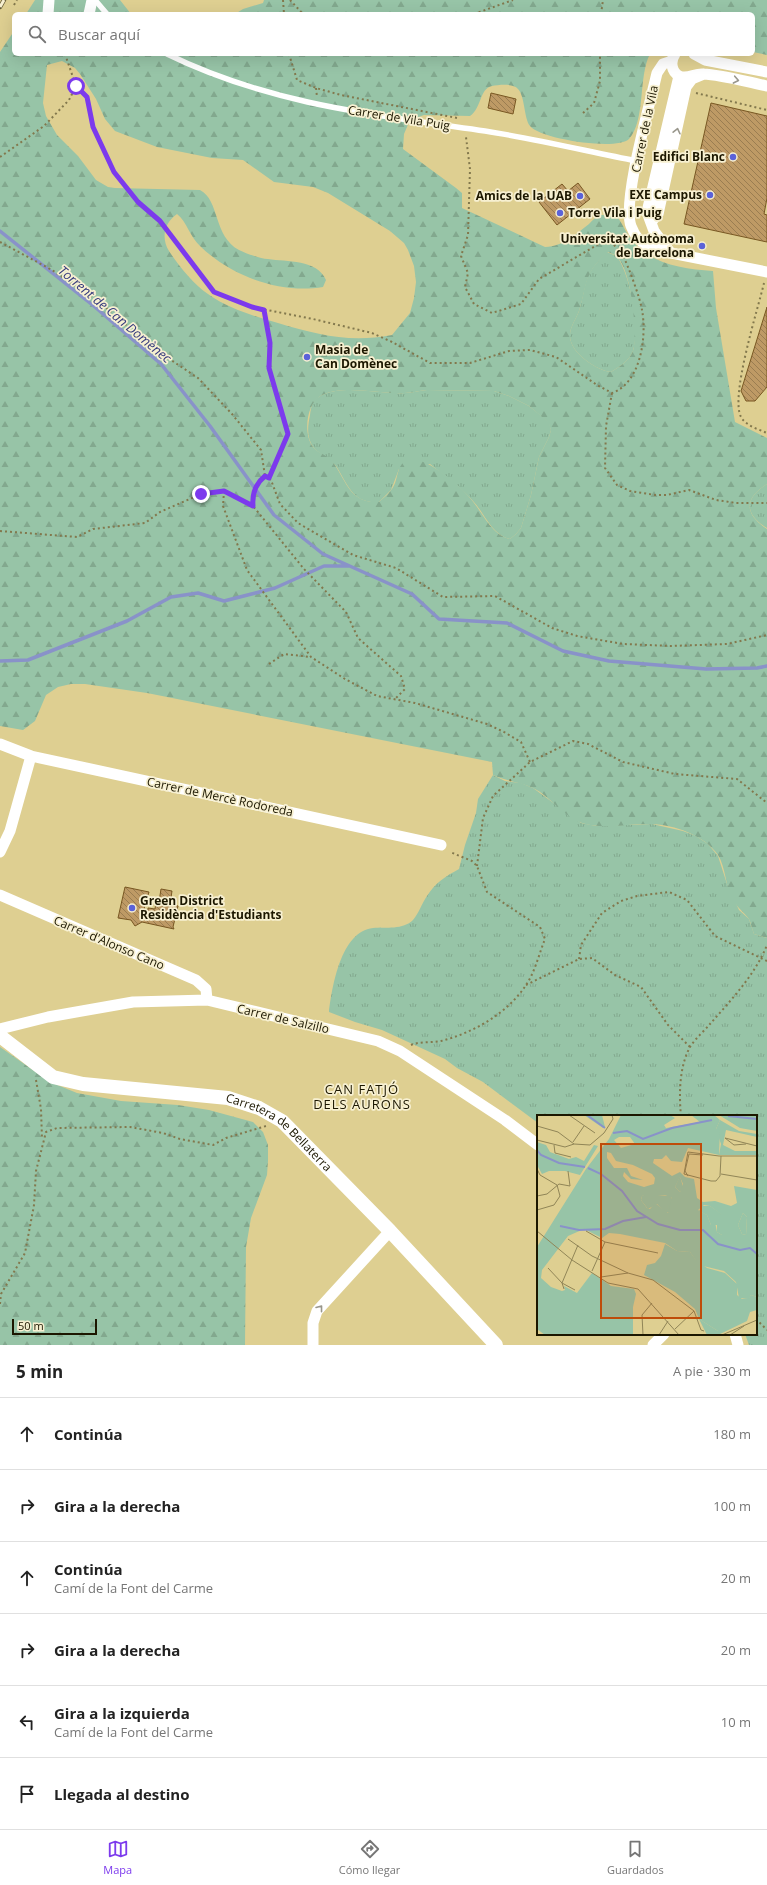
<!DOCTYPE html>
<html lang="es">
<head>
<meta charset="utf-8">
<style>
  body { margin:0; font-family:"Open Sans",sans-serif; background:#f2f2f2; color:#222 }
  .scale { position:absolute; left:12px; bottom:10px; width:85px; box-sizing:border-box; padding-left:4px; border:2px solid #1c1700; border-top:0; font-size:11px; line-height:14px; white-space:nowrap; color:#1c1700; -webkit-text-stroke:3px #f7f0d1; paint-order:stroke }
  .stop { position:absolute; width:12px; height:12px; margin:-9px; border:3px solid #7c3aed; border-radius:50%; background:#fff }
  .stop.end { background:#7c3aed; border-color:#fff; box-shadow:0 1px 4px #0008 }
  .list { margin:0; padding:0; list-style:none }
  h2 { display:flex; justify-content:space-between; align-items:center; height:52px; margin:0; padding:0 16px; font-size:17px }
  h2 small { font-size:13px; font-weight:400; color:#767676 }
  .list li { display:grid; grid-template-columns:26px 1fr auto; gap:12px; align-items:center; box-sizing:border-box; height:72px; padding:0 16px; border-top:1px solid #e0e0e0 }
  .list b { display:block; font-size:15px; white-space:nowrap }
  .list p { margin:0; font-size:13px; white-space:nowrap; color:#767676 }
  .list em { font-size:13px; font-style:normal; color:#767676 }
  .icon { flex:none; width:22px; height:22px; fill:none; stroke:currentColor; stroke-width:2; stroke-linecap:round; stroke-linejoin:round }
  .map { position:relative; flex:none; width:767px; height:1345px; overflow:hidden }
  .search { position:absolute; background:#fff; box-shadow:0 4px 16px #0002; left:12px; right:12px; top:12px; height:44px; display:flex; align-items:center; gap:10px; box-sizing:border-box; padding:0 14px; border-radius:6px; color:#767676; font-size:15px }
  .sheet { height:484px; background:#fff }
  nav { display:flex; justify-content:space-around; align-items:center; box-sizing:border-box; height:56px; border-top:1px solid #e0e0e0; background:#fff; font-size:11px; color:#767676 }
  nav a { display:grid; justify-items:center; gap:2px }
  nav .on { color:#7c3aed }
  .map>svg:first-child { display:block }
  .grass { fill:url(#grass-tufts) }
  .forest { fill:url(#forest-firs); fill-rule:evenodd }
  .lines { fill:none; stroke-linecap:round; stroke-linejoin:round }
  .stream { stroke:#8992c9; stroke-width:3.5 }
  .building { fill:url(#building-back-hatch); stroke:#785722 }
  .path { stroke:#82784d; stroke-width:2; stroke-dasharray:2 3; stroke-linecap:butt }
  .service { stroke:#fff; stroke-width:5.5 }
  .minor { stroke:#fff; stroke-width:11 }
  .tertiary { stroke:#fff; stroke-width:14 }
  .rail-casing { stroke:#615833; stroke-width:4.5 }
  .rail { stroke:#f7f0d1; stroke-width:3; stroke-dasharray:9; stroke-linecap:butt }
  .oneway { stroke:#99978c }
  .route { stroke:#7c3aed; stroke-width:5 }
  .poi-dot { fill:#5b62d9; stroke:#f7f0d1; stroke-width:1.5 }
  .labels { text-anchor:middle; stroke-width:3.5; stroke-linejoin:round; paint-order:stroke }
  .street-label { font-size:12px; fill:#1c1700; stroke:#f7f0d1 }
  .poi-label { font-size:12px; font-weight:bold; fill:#1c1700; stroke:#f7f0d1; text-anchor:end }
  .water-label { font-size:13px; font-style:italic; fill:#353a7d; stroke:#f7f0d1 }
  .neighbourhood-label { font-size:13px; letter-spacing:1px; fill:#1c1700; stroke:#f7f0d1 }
  .inset-river { fill:none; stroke:#8992c9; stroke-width:2 }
  .inset-road { fill:none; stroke:#908557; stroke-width:1 }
  .view { fill:#bf4c0a; fill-opacity:0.15; stroke:#bf4c0a; stroke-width:2 }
  .inset-edge { fill:none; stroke:#1c1700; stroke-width:2 }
</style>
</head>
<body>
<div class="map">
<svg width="767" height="1345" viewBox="0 0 767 1345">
  <defs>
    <pattern id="grass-tufts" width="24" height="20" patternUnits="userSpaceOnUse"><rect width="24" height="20" fill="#97c4a7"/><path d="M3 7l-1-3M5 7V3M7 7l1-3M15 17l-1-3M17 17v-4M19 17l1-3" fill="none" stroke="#82a88e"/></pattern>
    <pattern id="forest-firs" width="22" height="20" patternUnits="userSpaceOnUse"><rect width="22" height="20" fill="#97c4a7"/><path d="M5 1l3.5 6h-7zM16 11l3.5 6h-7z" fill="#82a88e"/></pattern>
    <pattern id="building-back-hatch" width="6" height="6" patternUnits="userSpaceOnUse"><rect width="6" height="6" fill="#be9a65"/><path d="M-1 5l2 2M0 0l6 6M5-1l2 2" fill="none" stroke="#9a7d51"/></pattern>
  </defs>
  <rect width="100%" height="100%" fill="#decf91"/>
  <!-- grass -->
  <path class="grass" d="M607,252C611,254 616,255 618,258C631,278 640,328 633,351C629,361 619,367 611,372C596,370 569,352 570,335C570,327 576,319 579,311C588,281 582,276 607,252Z
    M427,390L494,391L509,396L529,406L549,422L551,430L549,437L539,457L531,495L521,528L516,534L510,539C492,535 485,514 473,501C461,487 445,476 430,464L399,469L391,490L379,502C352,504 348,484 336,466C331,460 326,457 320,453C306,444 307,429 310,415C311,406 313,399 322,395C344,385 374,393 397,393C407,394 418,391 427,390Z
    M767,484V528C744,514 744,498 767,484Z
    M493,775L505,781L521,783L533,788L581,823L596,826L652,824L683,831L696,836L708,844L718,856L727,884L739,910L749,919L754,934L767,938V1345H749L745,1334H756V1116H538V1123L483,1082L457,1068L445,1059L382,1030L355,1022L329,1012C332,987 341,931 373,928C386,927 403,930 413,920C419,913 422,903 427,896C435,883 446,876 459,869L465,845L476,813L478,799Z"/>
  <!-- forest -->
  <path class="forest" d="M35,0H120L131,14H26Z
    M264,0H767V55L753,52V14H235L243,9L263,3Z
    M14,31V54H650C638,76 646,120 629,139C617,151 540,139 530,126C524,119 525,96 518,89C513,83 499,85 492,86C479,89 482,108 470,116L424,115L410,120L404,134L403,149L456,188L462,193V208L545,247C564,246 575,235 589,224C593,220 596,216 602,215C607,215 613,217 618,218C624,226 627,236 635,244C655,265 685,269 713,271L716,308L735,422L767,438V484C744,498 744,514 767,529V938L754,934C752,929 751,923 749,919C744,912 736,907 732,898C725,885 726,868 718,855C704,835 675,825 651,824C629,823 603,830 582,823C565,818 550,796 533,788C520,782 506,781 493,775L492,762L147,693L85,684H71L58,687L46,695L35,721L23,730L0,726V52ZM62,61L75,68L80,74L96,99L105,119L115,131L157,147L212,158L243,160L274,182L313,187L328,193L390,231L404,243L408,250L414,266L416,282L414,298L410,313L392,335C350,343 318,335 278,323C254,316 229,309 208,294C193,284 179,266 169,251C161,238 164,223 177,214C187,222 190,237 200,246C231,276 279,294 323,287L326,280C317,259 287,262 268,259C259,258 247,254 239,250C213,236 220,200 200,190L115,188L108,187L96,180L78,156L57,135L46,116L43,103L47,65ZM608,252C610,253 614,254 616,256C631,267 638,333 633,351C629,361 619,367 611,372C596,370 569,352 570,335C570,327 576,319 579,311C588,283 583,274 608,252ZM427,390L494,391L509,396L529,406L548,422L551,430L549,437L539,457L531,495L521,528L516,534L510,539C491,535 482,511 470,498C461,486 422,453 407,460C398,464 398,475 395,483C392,491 385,497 379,502C349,504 346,479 332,461C327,455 318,453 313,447C303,434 306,403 322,395C344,385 374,393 397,393C407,394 418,391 427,390Z
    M0,1047L50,1082L77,1093L121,1101L178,1105L209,1110L253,1122L263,1132L268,1145V1161L267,1175L251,1218L246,1247L245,1345H0Z"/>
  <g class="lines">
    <!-- stream -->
    <path class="stream" d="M0,231L95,307L161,364L210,426L274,515L323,554L412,594L439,619L507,623L563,651L609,661L706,669L757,668L767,666
      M0,661L28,660L127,621L171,597L198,593L224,601L275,588L324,566H349"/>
  </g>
  <!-- building -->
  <path class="building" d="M491,93L516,99L513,114L488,108Z
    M711,103L767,116V198L764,214L767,215V242L684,224Z
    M578,183L590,199L557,225L539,202L562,184L568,191Z
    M767,307V387L755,401H746L741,391Z
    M125,887L149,892L144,909L148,910V908L155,909L156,902H159L161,889L172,891L170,904L178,906L173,927L174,929L142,922L135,926L131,920L118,918Z"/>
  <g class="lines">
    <!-- path -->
    <path class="path" d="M283,0L284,14
      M290,0L303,14
      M14,5L17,0
      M474,14L513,0
      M601,14L603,0
      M65,54L76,86L87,97L93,127L114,172L138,202L160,221L214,292L252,307L313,319L372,333L392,342L430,363H470L509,351L530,350L556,357L597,385L612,393C641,383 647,336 642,310C640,298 630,271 625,260C622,254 616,248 612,242H602L539,279L521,304L492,313L474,304L465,287L468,273L461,256L468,235L470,169L466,137
      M289,54L297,80L316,88L341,95L457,118
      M316,88L317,97
      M696,93L767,110
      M583,113L594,103L600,81V54
      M0,157L44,126L69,100L76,86
      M0,242L52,270L98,301L156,350L198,378L232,414L261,450L265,476
      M764,283C758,309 730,396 741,417C746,426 758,429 767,433
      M264,310L270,343L269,368L288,434L269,478
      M612,393L606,426L605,468L617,485L630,491L655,495H667L689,490L716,500L736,503H767
      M265,476L271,480L280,504L298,523L353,555L396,568L443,597L495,596L552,628L577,636L623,644L671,646L727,644L767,635
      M265,476C255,484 252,494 253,506L304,569L346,612L358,638L401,676L405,689L395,699
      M224,491L223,506L247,570L311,657L345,679L377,696L415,703L487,724L504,732L521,742L530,762
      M224,491L253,506
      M0,531L77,537L93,529L145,523L160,512L201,494L224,491
      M269,664L284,654L311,657
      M477,866L483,818L493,796L530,762L573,741L588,744L623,762L675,774L737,779L767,803
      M579,959L581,945L602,913L621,901L637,896L669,892L687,900L715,936L767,961
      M526,985L579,959L592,958L615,975L641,987L668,1025L690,1047
      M411,1045C421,1041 431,1043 441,1041C473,1033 508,1013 526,985C535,972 539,954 545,939L540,927L487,892L477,866L472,861L450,852
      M36,1080L41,1109L42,1139
      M681,1116C679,1095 679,1067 690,1047C695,1039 704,1031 710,1024C731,1000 755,975 767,945
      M0,1304L1,1294L25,1253L34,1205L36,1171L46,1132L57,1128L130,1127L163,1133L180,1139L213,1145L226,1138L266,1126
      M756,1319L767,1330"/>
    <!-- service -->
    <path class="service" d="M95,0L107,14
      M167,54C269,104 374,115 485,131C536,139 586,151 637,161"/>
    <!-- minor -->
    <path class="minor" d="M48,14L49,0
      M89,14L92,0
      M675,54C670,61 671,71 679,76C687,80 695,73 703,74C724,75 746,82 767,86
      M694,54L705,60L767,72
      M672,61L663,64L657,73C650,104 622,201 631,226C635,237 641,243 651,249L767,272
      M652,221L658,214L686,87L692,79L704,74
      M670,252L654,231L647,212L679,76
      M0,744L31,756L441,845
      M0,852L10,831L31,756
      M0,895L196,980L206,989L207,1000
      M0,1029L48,1017L133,1002L207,1000L378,1041L400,1051L505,1120L538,1145
      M735,1334L738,1345
      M313,1345V1323L317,1311L390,1231
      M653,1345L664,1334"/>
    <!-- tertiary -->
    <path class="tertiary" id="s1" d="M0,1036L53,1077L83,1084L228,1098L259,1108L282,1121L390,1231L496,1345"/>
    <defs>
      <path id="rail" d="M0,7L4,0"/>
    </defs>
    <!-- rail casing -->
    <use href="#rail" class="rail-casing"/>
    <!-- rail -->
    <use href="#rail" class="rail"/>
  </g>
  <!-- one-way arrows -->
  <defs><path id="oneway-chevron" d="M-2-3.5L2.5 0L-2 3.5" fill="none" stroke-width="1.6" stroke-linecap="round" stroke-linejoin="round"/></defs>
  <g class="oneway">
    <use href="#oneway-chevron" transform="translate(736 80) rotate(11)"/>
    <use href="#oneway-chevron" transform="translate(677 131) rotate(-77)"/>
    <use href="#oneway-chevron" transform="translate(320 1308) rotate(-52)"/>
  </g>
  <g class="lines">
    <!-- route -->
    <path class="route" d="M76,86L87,97L93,127L114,172L138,202L160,221L214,292L252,307L264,310L270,343L269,368L288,434L269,478L265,476C255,484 252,494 253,506L224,491L201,494"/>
  </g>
  <!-- markers -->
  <g class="poi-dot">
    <circle cx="733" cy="157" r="4"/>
    <circle cx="710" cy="195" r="4"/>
    <circle cx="580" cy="196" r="4"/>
    <circle cx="560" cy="213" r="4"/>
    <circle cx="702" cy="246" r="4"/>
    <circle cx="307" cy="357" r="4"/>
    <circle cx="132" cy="908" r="4"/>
  </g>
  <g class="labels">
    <!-- street labels -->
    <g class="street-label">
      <text transform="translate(399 118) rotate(9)" y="4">Carrer de Vila Puig</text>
      <text transform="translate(645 129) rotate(-78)" y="4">Carrer de la Vila</text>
      <text transform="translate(220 797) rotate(12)" y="4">Carrer de Mercè Rodoreda</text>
      <text transform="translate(109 943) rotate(23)" y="4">Carrer d'Alonso Cano</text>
      <text transform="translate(283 1019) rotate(13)" y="4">Carrer de Salzillo</text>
      <text dy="4" stroke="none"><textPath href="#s1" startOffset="306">Carretera de Bellaterra</textPath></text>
    </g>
    <!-- poi labels -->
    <g class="poi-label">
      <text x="725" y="161">Edifici Blanc</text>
      <text x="702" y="199">EXE Campus</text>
      <text x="572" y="200">Amics de la UAB</text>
      <text x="568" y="217" text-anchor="start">Torre Vila i Puig</text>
      <text x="694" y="243">Universitat Autònoma<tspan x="694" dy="14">de Barcelona</tspan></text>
      <text x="315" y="354" text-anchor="start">Masia de<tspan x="315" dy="14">Can Domènec</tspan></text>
      <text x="140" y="905" text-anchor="start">Green District<tspan x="140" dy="14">Residència d'Estudiants</tspan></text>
    </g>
    <!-- water labels -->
    <g class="water-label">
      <text transform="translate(115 314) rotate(40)" y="5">Torrent de Can Domènec</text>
    </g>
    <!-- neighbourhood labels -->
    <g class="neighbourhood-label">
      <text x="362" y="1094">CAN FATJÓ<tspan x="362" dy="15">DELS AURONS</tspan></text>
    </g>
  </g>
  <!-- overview -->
  <g transform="translate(537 1115)">
    <rect width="220" height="220" fill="#decf91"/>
    <path d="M183,5L202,16L220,19V22L189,15L186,30L198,36H220V40H182L184,29L179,14ZM143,61L146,72L143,77L138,72ZM109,79L133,81L136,85L132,97L129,98L120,89L111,94L104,85L105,81ZM165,91H173L186,100L185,120L180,117V110H174L170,100L162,96ZM206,98L210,102L209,120L205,119L201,110ZM128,129L140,136L153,137L159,145L170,153L188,158L200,169V180L205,184L212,183L214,180L220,182V195L213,197L210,206L181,220V216L162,204L158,194L138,177L107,160L110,150L118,148L124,141Z" fill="#97c4a7"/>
    <path d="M47,0H65L68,12L66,13ZM84,0H133L138,3L127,10L129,13L163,7L154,0H177L183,5L179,14L183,15L182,40L151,33L145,47L134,46L129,40L125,44H117L116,48L135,61L143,57L148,62L157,64L160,83L166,87L178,86L194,91L200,88L197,71L220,75V182L214,180L212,184L202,183L199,167L187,156L162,150L153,137L140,136L128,128L83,119L72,118L65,123L47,114L31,121L5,155L4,163L14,172L25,176L28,175L27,171L40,178L55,158L74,171L97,174L99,179L96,192V220H8L0,214V132L49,54L72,24ZM82,22H93L98,29L84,33L77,25ZM70,37L74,38L79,46L96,50L115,59L118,63L117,69L107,72L91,67L86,61L87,57L94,64L106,65L94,61L90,53H77L70,43ZM143,62L146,69L143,77L138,72ZM109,80H128L135,83L131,98L118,88L113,94L110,93L104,85L105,81ZM167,90L173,91L185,100V120L180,117L178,107L174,110L170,100L161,95ZM206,98L210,102L209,120L205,119L201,110ZM182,0H220V16L203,13ZM0,27L9,30L13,37L32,44L39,42L47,46L57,30L61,31L43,60L28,56H12L5,59L0,50ZM162,204L181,216V220H170Z" fill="#97c4a7" fill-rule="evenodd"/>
    <path class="inset-river" d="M50,0L68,13M191,1L220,4M76,18L90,16L106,24L135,13L175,5M0,35L4,40L22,48L48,52M51,53L64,59L85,76L100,96L121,109L143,115H166L181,129L203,135L213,133L220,139M23,111L42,115L68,114L86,106L109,102"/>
    <path class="inset-road" d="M32,0L58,18M0,11L21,17L37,29M188,23L220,31M188,23L197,30L209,29M0,25L28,32L37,29L53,30L67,18L76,4L75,0M36,27L47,11M17,30L18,38L34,42M151,37L147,59L174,66H179L183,61L184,41M151,37L182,41H220M152,39L166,40M0,54L3,60L20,70L23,81L17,90L0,95M184,59L220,65M151,61L148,56L152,39M0,81L10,79L22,69L33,71L31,56M0,116L35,145L71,168L101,174L142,220M49,116L68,127L121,138M31,124L55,141L91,158M11,153L25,168L38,175M55,156L68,127M64,162L91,158L116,165L157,196L164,215L167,216M27,174L25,168L41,130M138,214L157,196M106,220L105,200L115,188M122,220L131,206M185,220L220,205M193,220L207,211"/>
    <path class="view" d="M64,29H164V203H64Z"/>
    <rect width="220" height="220" class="inset-edge"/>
  </g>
</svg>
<div class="scale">50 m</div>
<div class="stop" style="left:76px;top:86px"></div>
<div class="stop end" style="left:201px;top:494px"></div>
<div class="search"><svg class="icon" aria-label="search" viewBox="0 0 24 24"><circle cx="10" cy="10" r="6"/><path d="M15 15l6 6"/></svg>Buscar aquí</div>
</div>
<section class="sheet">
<h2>5 min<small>A pie · 330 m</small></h2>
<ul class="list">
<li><svg class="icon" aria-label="ahead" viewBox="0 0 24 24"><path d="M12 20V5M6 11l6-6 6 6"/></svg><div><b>Continúa</b></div><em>180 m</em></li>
<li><svg class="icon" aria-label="right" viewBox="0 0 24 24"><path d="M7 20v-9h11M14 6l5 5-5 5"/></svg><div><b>Gira a la derecha</b></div><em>100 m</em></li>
<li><svg class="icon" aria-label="ahead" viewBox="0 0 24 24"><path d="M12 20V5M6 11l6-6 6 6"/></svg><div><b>Continúa</b><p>Camí de la Font del Carme</p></div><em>20 m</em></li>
<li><svg class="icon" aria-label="right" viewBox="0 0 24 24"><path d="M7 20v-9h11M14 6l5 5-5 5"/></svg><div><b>Gira a la derecha</b></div><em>20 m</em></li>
<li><svg class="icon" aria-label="left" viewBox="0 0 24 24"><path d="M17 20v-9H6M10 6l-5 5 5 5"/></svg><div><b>Gira a la izquierda</b><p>Camí de la Font del Carme</p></div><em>10 m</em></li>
<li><svg class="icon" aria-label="arrive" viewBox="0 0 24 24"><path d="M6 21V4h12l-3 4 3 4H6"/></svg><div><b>Llegada al destino</b></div></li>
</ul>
</section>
<nav>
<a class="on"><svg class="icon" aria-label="map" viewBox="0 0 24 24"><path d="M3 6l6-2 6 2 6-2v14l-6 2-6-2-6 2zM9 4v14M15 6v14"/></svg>Mapa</a>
<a><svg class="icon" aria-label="directions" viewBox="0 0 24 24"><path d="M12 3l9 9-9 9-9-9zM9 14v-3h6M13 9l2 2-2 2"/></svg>Cómo llegar</a>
<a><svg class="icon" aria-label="saved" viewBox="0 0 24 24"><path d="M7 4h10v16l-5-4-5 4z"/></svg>Guardados</a>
</nav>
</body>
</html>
